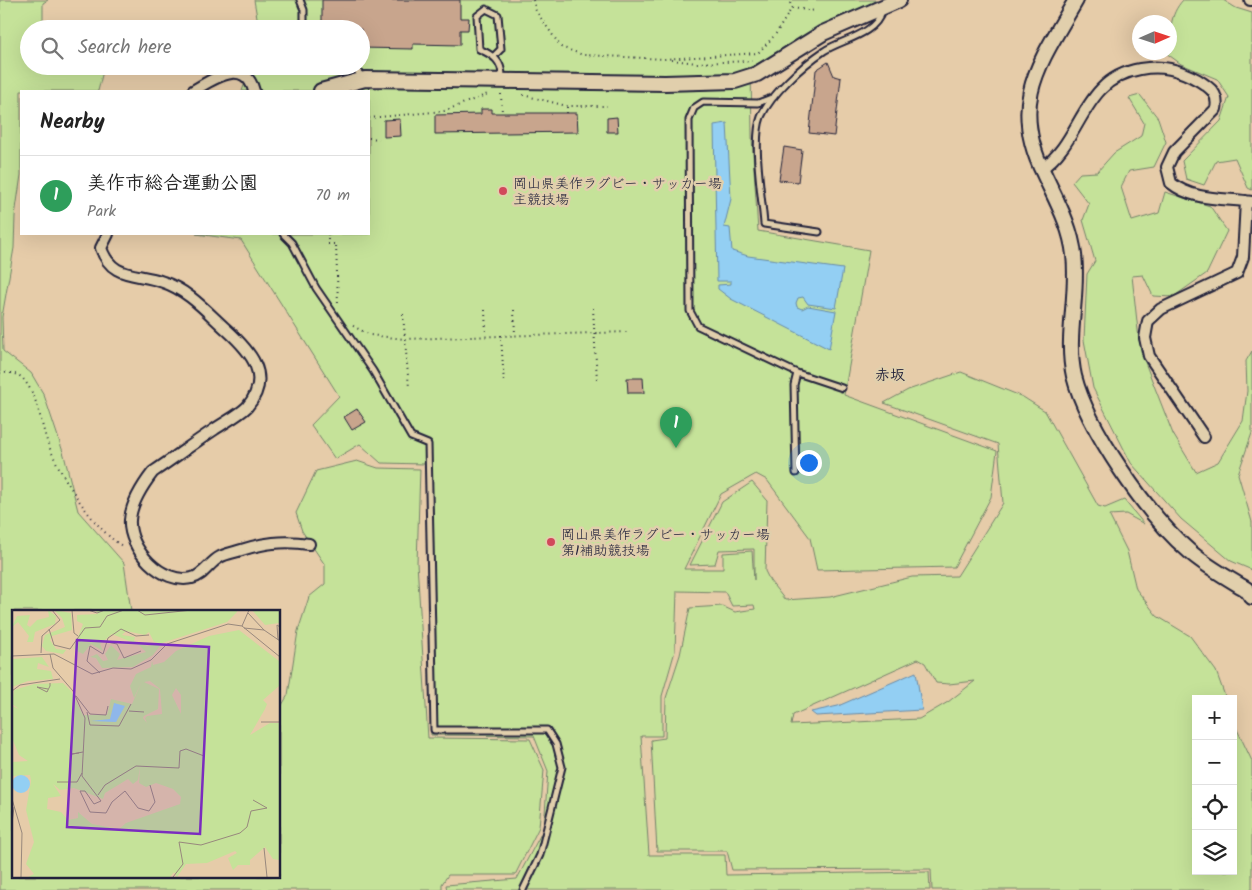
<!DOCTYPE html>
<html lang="en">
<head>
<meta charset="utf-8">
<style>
  body { margin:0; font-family:Kalam,"Klee One",sans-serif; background:#f6f6f6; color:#222 }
  .controls { position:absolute; right:15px; bottom:15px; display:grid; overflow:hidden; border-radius:0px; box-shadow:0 5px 20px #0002 }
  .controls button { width:45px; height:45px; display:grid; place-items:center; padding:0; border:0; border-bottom:1px solid #e0e0e0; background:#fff; color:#222; font:25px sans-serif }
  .compass { position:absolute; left:1132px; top:15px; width:45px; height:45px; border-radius:50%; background:#fff; box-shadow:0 5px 20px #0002; rotate:87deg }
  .you { position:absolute; left:808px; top:462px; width:18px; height:18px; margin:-12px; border:4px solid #fff; border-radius:50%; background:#1a73e8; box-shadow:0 0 0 8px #1a73e833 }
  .badge { display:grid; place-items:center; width:32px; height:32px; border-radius:50%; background:#0b8043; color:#fff; font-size:16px; font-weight:700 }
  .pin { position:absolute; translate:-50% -41px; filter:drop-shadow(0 1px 2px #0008) }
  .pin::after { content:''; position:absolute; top:26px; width:18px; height:15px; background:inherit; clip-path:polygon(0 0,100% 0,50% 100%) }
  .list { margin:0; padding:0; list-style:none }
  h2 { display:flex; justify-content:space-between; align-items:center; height:65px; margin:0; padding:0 20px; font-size:21px }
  h2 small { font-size:16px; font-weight:400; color:#767676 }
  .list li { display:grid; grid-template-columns:32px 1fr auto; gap:15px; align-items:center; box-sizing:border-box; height:80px; padding:0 20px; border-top:1px solid #e0e0e0 }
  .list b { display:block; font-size:19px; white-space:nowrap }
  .list p { margin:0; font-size:16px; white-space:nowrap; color:#767676 }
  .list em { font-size:16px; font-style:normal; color:#767676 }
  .icon { flex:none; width:28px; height:28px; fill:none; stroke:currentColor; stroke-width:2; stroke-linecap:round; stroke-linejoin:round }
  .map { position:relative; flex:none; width:1252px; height:890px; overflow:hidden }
  .search { position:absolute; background:#fff; box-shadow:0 5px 20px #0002; left:20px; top:20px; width:350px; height:55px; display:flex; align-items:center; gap:12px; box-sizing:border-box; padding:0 18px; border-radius:28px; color:#767676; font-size:19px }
  .panel { position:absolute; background:#fff; box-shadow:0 5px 20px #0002; left:20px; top:90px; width:350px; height:145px; border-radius:0px }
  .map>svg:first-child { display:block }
  .green { fill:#c5e299; stroke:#74826a; fill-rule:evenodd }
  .water { fill:#93cff3; stroke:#668aa9 }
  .building { fill:#c8a58d; stroke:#22223b }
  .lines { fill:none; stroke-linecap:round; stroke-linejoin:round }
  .lane-casing { stroke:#22223b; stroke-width:9 }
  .street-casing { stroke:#22223b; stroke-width:14 }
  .secondary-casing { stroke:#22223b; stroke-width:18 }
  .path { stroke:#22223b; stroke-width:2; stroke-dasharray:1 4; stroke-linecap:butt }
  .lane { stroke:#e1cfac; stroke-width:5 }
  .street { stroke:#e1cfac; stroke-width:10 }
  .secondary { stroke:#e1cfac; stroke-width:14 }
  .poi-dot { fill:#d1495b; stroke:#e1cfac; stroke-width:2 }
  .labels { text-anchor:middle; stroke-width:5; stroke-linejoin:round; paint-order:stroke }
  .poi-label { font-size:14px; fill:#22223b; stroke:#e1cfac; text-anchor:start }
  .neighbourhood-label { font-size:15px; font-weight:bold; fill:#22223b; stroke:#e1cfac }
  .inset-road { fill:none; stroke:#98887d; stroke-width:1 }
  .view { fill:#7b2cbf; fill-opacity:0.15; stroke:#7b2cbf; stroke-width:2.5 }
  .inset-edge { fill:none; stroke:#22223b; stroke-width:2.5 }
</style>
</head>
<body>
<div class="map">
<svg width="1252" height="890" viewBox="0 0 1252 890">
  <rect width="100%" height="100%" fill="#e6cca9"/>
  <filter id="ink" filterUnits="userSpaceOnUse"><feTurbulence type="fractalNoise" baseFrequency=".02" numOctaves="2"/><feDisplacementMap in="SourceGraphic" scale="10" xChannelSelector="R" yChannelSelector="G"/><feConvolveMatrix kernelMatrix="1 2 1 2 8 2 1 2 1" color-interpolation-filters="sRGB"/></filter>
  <g filter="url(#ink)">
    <!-- green -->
    <path class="green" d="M0,0H48L43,3V29H29V66H58L62,71H103L98,91H21V175L15,216L14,248L2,317L3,351L31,373L44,395L64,455L78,511L124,563L131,611H14V876H279V710L288,695L298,631L309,597L325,584V565L302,531L296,513L316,471L357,461L378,468L420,469L417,563L428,738L530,739L544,770L539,827L515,875H448L442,884V890H0Z
      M254,0H877L751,67L752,138L758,231L869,250L844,395L997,451L991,497L954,567L817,570L810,538L767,480L756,474L721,494L684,569H723V553L752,551L754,580V549L719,550L715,564L690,565L722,502L752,482L767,500L765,571L770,581L785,600L830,597L912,577L957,576L1003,503L998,444L884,403L908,390L961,372L1023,397L1045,411L1098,506L1105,508L1124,500L1144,524L1126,514L1109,515L1127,551L1136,589L1157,616L1190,636L1216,671L1226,699H1196V871H1233V721L1252,761V890H932L931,869L732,870L727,851H657L651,740L665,738L666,698L680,655L690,608L722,606L735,612L755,609L754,605L732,606L725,592L677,591L675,651L662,696V736H641L649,855H725L726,875L929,872L930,890H447L446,885L517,879L544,828L548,771L534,736L431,735L425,464L381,463L360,444L335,459L311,425L339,396L241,240L196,234H369V91H242L251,66H361V29H259ZM918,659L925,663L936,683L949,684L975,681L948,702L919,719L791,725L793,715Z
      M1183,0H1223L1236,8L1252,13V190L1248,188L1235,158L1216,161L1204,185L1186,179L1182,161L1221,121L1229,97L1217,79L1181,64L1166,53L1170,52C1170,33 1169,15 1183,0Z
      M1140,95L1158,118L1166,142L1154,167L1129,171L1121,187L1132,221L1159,213L1165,192L1210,206L1227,231L1207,273L1173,297L1153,296L1143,275L1132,276L1139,340L1146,365L1173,434L1196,472L1218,462L1243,421L1247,391L1246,361L1252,351V433L1238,474L1252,522V570L1231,561L1181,519L1131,463L1093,388L1084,340L1087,274L1095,261L1083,220L1089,204L1072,182L1080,173L1097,172L1114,153L1141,136L1144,123L1129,98Z"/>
    <!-- water -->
    <path class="water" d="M727,123L731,199L724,227L730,228L732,251L748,256L843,269L836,308L808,304L803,297L798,298L796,303L797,307L802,309L808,306L836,311L829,349L731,299L718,289V285L731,284V281H717L714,125Z
      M916,672L922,710L816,716L811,712L838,706Z"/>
    <!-- building -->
    <path class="building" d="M322,0H460V18H469L468,30H460V45L413,44V49L361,48V29H322Z
      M828,62L834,76L841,78L834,136L809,133L816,70Z
      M481,109H492V113H577L578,132L435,134V115L481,114Z
      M617,117L618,132H607V118Z
      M400,119L401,136L384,137V120Z
      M784,147L802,150L798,182L779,180Z
      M627,378H643L644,393H628Z
      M357,409L366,422L352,430L344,417Z"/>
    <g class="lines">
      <defs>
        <path id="lane" d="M300,0L304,10V29
          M494,56L501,49L498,15L486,9L477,16L479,49C493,55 503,61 502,79
          M352,66L363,77
          M774,97L758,103L703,102L694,108L689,120L690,311L698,326L797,373L842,388
          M819,232L764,224C762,197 752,140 761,117C771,94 803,65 824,51C843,39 875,35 882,11
          M283,234L292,243L316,288L373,371L411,437L428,444L434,730H547L556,744L562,767L540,855L523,890
          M796,473L794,385L797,373"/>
        <path id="street" d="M1250,0H1252
          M193,91C212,79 245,57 254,91
          M1041,169C1083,141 1081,79 1140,69C1162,65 1178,69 1198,80C1211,88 1219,94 1216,109L1174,152L1167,167L1171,183C1193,201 1225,198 1252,202
          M108,234L101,248C112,280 136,272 163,282C188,290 207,312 227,330C250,351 273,376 247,407C239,415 225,422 215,429C194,443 174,458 153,472C143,485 131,504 130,520C128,549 162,585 192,578C203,576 210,562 220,557C225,554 232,553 238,551C263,543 283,540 309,544
          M1204,437L1149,356L1145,338L1148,321L1161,309L1237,273L1243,257L1246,201"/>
        <path id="secondary" d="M1076,0C1040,63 1008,101 1044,174C1056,200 1071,226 1074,255C1079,295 1065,337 1074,376C1087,428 1148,516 1189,551C1206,566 1226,577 1246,589L1252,597
          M321,91L365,79L665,83L735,81L757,74L823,33L899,0"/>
      </defs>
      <!-- lane casing -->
      <use href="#lane" class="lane-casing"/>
      <!-- street casing -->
      <use href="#street" class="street-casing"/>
      <!-- secondary casing -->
      <use href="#secondary" class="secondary-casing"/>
      <!-- path -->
      <path class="path" d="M533,0L536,11L561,47L583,55L664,59L758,53L775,35L792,8L789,0
        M792,8L815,11
        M672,60L696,63L752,61
        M501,94L502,113
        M523,95L567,106H607
        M567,113V106
        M369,118L444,111L488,94
        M369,138L379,139
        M328,234V244H336L338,304
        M593,308L597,380
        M485,310L486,335
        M514,310L515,335
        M403,314L409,388
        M353,326L370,335L404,339L628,332
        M501,335L504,384
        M0,373C8,372 19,373 24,380C38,397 40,420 47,441C58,472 94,531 124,547"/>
      <!-- lane -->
      <use href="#lane" class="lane"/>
      <!-- street -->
      <use href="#street" class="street"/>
      <!-- secondary -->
      <use href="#secondary" class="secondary"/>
    </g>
  </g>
  <!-- markers -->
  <g class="poi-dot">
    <circle cx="503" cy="191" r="5"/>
    <circle cx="551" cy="542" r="5"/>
  </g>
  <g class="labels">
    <!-- poi labels -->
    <g class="poi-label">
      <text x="513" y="188">岡山県美作ラグビー・サッカー場<tspan x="513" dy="16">主競技場</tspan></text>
      <text x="561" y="539">岡山県美作ラグビー・サッカー場<tspan x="561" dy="16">第1補助競技場</tspan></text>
    </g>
    <!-- neighbourhood labels -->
    <g class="neighbourhood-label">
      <text x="890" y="380">赤坂</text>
    </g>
  </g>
  <!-- overview -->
  <g transform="translate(12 610)">
    <rect width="268" height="268" fill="#e6cca9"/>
    <path d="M36,0L44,6L43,14L23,22L21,32H15L17,26L6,12L0,17L5,6L18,5L15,15L18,17L25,10L37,7ZM42,0L59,3L60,20L40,26L38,30L44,39L54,40L51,44L34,41L30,36L33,25L53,17L50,8ZM84,0H225V2L215,12L150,33L141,45L121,57L90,58L84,48L78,47L85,44L91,51L96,50L93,44L99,35L108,44L105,50L134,42L127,35L100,24L88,34L91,41L79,34L71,44L65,41L62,38L71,14L65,11V5L86,4ZM114,21L133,25L137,22L142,32L148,33L135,36L122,31L123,27L110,25ZM240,0H267V13L253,15ZM227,20L267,51V76L251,90L255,94L253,99L238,125L258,113H267V250L261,249L253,237L238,250V255H226L221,260L216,248L225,243L223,241L195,253L174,254L165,267L162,262L158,267H16L22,264L14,254L22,232L14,200L19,171L18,165L0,166V152L16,151L7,145L0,128V96L7,99L0,94L2,80L22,74L51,73L59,81L71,105H95L99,89L120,94L130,71L122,88L118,76L124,64L139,57L140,51L141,55L152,52L164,41L197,26ZM138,71L148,79L150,104L135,106L133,108L135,113L131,108L132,106L146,99L147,79L132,72ZM164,78L169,85V104L160,85ZM128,157L127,173L134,177L144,173L161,179L169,187L168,194L114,213L107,219L80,214L66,202V208L56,210L49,202L35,199L36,188L49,186L41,174L48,180L62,178L91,189L93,183L116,169L121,174L126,170L128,157L161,159ZM30,47L37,57L26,53L25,59L39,61L41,69L16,71L0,77V49Z" fill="#c5e299" fill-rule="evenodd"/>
    <path d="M102,93L113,96L104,112L79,111L98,109ZM0 174a9 9 0 1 1 18 0a9 9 0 1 1-18 0Z" fill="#93cff3"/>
    <path class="inset-road" d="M60,0L62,23L66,26M76,0L85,3L93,0M125,0L133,5L180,0M236,3L252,20M230,16L237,0M232,18L252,20L268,31M37,19L42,35L58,39L73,18L88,17L95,6L112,0M266,30L265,15L268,17M95,32L105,34L112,48L129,41M29,43L30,26L48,10L40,0M38,44L41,58L61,81L73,108L70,166L89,191L82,194L73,181H68L78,202L94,203L100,192L113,181L126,198L137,201L143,192L138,175M0,46L42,44L80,64L101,58L119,59L139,50L155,34L216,14L230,16L268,47M88,63L75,51L78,36L91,44L96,28L109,19L124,26L137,25M36,79L25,77L35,82L38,76V73M0,81L8,75L48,69M64,86L78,104L94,105L96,96M117,101L132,102M75,102L78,115L107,116L119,94M249,112H268M67,143L60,144L71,142M45,172H65L70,163M86,185L93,175L124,156L167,158L168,141L174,139L192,146M0,189L10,223L9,267M0,213L2,197M252,238L255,267M161,267L171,254L167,232L189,235L228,223L235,217L239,201L255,198L241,190"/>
    <path class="view" d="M65,30L197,37L188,224L55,217Z"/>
    <rect width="268" height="268" class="inset-edge"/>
  </g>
</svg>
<div class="controls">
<button>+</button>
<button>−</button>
<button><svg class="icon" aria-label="locate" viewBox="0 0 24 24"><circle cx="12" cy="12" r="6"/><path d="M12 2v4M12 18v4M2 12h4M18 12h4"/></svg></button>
<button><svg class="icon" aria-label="layers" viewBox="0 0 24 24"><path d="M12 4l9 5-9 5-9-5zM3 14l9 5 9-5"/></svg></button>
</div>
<svg class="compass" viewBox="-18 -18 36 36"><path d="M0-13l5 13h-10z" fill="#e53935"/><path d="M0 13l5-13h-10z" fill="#767676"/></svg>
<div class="you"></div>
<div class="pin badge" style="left:676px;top:448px;background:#2e9e5b">1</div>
<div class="search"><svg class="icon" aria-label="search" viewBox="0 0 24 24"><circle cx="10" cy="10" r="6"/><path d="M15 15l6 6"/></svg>Search here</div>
<section class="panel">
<h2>Nearby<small></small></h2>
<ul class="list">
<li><span class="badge" style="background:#2e9e5b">1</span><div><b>美作市総合運動公園</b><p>Park</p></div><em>70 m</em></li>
</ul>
</section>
</div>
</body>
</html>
